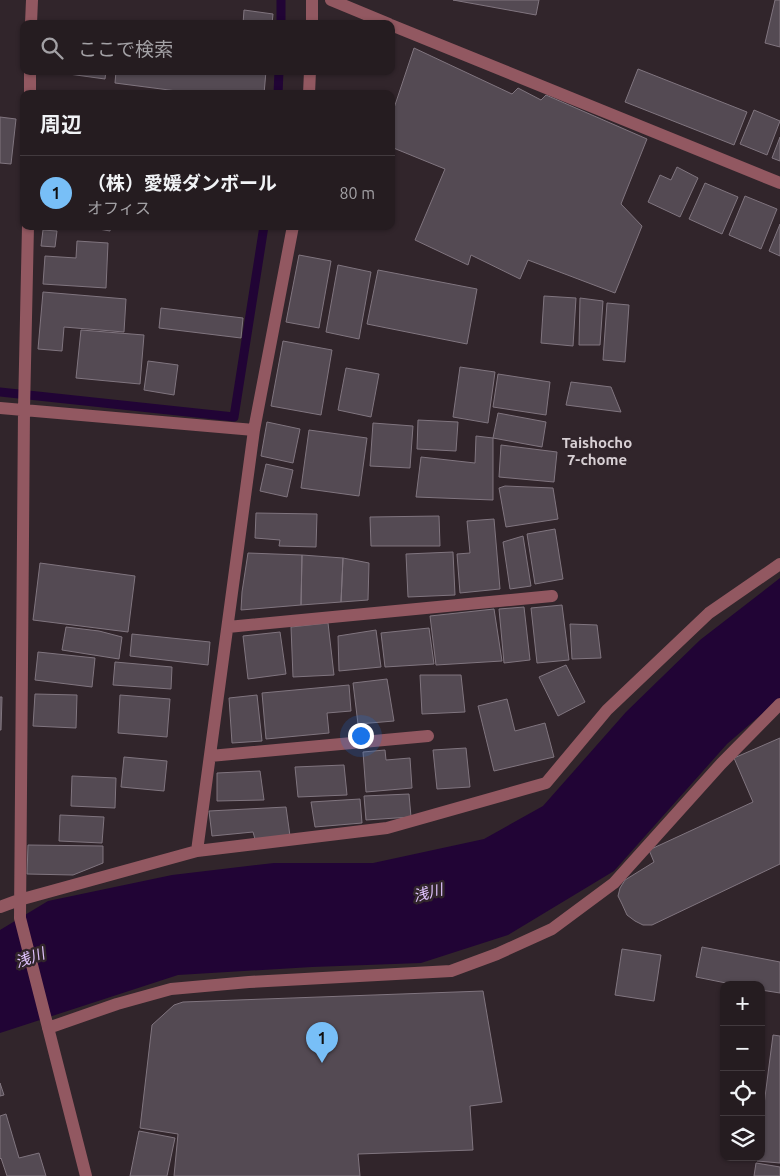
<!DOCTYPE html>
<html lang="ja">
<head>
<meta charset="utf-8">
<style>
  body { margin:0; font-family:Ubuntu,"Noto Sans JP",sans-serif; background:#2d2529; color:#f1f3f6 }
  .controls { position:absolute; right:15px; bottom:15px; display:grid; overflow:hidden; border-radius:10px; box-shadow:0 1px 4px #0004 }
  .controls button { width:45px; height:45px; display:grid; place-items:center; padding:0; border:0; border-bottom:1px solid #423a3e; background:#251c20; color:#f1f3f6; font:25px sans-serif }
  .you { position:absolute; left:360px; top:735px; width:18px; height:18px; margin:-12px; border:4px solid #fff; border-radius:50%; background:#1a73e8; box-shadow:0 0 0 8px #1a73e833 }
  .badge { display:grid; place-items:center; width:32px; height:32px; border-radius:50%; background:#78bff7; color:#111; font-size:16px; font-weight:700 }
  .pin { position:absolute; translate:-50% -41px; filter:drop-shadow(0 1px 2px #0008) }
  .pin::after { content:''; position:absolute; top:26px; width:18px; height:15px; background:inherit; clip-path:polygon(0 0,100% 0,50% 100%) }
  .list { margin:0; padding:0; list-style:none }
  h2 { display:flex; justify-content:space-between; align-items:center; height:65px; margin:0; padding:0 20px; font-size:21px }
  h2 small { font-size:16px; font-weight:400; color:#a3a1a5 }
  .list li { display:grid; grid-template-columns:32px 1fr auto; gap:15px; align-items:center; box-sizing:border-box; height:75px; padding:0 20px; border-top:1px solid #423a3e }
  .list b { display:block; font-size:19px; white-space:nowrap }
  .list p { margin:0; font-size:16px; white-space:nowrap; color:#a3a1a5 }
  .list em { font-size:16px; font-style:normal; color:#a3a1a5 }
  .icon { flex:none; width:28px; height:28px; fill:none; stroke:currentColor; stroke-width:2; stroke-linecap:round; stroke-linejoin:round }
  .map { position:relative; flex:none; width:780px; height:1176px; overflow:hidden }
  .search { position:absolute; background:#251c20; box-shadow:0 1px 4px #0004; left:20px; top:20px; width:375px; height:55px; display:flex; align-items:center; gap:12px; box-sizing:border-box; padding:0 18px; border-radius:10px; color:#a3a1a5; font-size:19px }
  .panel { position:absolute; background:#251c20; box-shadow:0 1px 4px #0004; left:20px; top:90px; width:375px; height:140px; border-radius:10px }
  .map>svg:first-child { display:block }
  .water { fill:#210435 }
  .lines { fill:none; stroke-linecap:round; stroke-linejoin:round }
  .stream { stroke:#210435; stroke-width:9 }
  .building { fill:#544a53; stroke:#80757f }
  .minor { stroke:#925861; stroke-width:12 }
  .labels { text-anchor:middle; stroke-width:5; stroke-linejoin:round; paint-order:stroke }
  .neighbourhood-label { font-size:15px; font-weight:bold; fill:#d8d0d4; stroke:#31252b }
  .water-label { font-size:15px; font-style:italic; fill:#e0c3fe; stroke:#31252b }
</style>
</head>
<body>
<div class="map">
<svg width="780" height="1176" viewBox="0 0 780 1176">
  <rect width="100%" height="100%" fill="#31252b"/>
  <!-- water -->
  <path class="water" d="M780,578V698L727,744L614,871L508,935L421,963L312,967L178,975L0,1033V930L48,901L172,875L274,863H373L484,839L543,806L626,712L700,640Z"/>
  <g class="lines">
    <!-- stream -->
    <path class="stream" d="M281,24V0
      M278,94L279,71
      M0,392L234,417L264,226"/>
  </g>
  <!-- building -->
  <path class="building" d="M453,0H539L536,15Z
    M775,0H780V47L765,43Z
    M244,10L273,14L272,24H243Z
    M414,48L512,94L518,88L541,100L546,95L647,139L621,204L642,226L615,293L528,260L520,279L471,255L468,265L415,240L445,169L391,147V117Z
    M638,69L747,112L734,145L625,102Z
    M47,71H106L105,79Z
    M116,71H266L264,94H200L115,83Z
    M754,110L780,121L767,155L740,144Z
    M0,117L16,119L11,164L0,163Z
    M780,137V161L772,158Z
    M677,167L698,178L680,217L648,202L660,175L671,180Z
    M705,183L738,197L722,234L689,219Z
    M745,196L777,209L761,249L729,235Z
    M780,224V256L769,251Z
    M44,226H62V229Z
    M82,226H111L110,231Z
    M43,230L57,231L55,247L41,246Z
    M77,241L108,243L106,288L43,284L45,256L76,258Z
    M299,255L331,261L319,328L286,322Z
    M338,265L371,272L359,339L326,332Z
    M378,270L477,289L467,344L367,324Z
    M43,292L126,299L124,332L64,327L62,351L38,349Z
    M544,296L576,298L573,346L541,343Z
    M580,298L603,301L600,345H579Z
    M607,303L629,305L625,362L603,360Z
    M161,308L243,318L241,338L159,328Z
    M81,330L144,335L140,384L76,378Z
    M283,341L332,350L321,415L271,406Z
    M148,361L178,365L174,395L144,390Z
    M460,367L495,372L488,423L453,417Z
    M346,368L379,374L371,417L338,410Z
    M498,374L550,382L546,415L493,407Z
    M571,382L611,387L621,412L566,405Z
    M498,413L546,422L542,447L493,438Z
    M418,420L458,422L456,451L417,449Z
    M267,422L300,429L293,463L261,456Z
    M373,423L413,426L410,468L370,466Z
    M309,430L367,438L359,496L301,488Z
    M476,436L493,438V500L416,497L421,457L475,463Z
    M501,445L557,452L554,482L499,477Z
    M266,464L293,470L287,497L260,491Z
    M505,486L553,488L558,519L506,527L499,488Z
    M256,513L317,514L316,547L279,546L280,540L255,538Z
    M439,516L440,546H371L370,517Z
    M494,519L500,589L460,593L457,554L470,553L467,521Z
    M555,529L563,579L535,584L527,534Z
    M523,536L531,586L510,589L503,542Z
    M453,552L455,595L408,597L406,554Z
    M248,553L302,555L301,605L241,610L242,592Z
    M302,555L343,558L341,602L301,605Z
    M343,558L369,563L368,600L341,602Z
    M40,563L135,576L128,632L33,620Z
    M562,605L569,660L537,663L531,608Z
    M524,607L530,660L504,663L499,609Z
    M494,609L502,661L436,665L430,616Z
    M328,623L334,675L293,677L291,627Z
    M570,624L597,625L601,658L572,659Z
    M66,627L99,631L122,637L119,659L62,650Z
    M429,628L434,664L385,667L381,633Z
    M376,630L381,667L339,671L338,636Z
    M280,632L286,674L248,679L243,636Z
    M132,634L210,642L208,665L130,656Z
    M38,652L95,658L92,687L35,680Z
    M115,662L172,667L171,689L113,685Z
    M566,665L585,702L558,716L539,677Z
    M420,675H461L465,712L422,714Z
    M387,679L394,721L358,724L353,683Z
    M349,685L351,711L327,713L329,733L266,739L262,693Z
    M35,694L77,695L76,728L33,726Z
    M120,695L170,699L167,737L118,733Z
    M257,695L262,741L232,743L229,698Z
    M0,697H2L1,730H0Z
    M507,699L515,731L545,723L554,757L494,771L478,706Z
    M780,738V864L652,925H643L635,921L627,915L622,904L618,896L620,888L625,880L654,862L649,850L753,802L734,758Z
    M466,748L470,787L437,789L433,750Z
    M385,750L386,760L410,758L412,788L366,792L363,752Z
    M124,757L167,761L164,791L121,787Z
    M344,765L347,795L298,797L295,767Z
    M260,771L264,800L217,801V773Z
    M72,776L116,778L115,808L71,806Z
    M409,794L411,817L366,820L364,796Z
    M360,799L362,823L315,827L311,802Z
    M286,807L290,836L255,839L253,832L212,836L209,811Z
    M60,815L104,817L102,843L59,841Z
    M28,845L103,846V863L73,875L27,874Z
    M702,947L780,962V993L761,990V985H736L696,977Z
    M622,949L661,955L654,1001L615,995Z
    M483,991L502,1102L470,1106L473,1150L358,1154L360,1176H174L178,1134L140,1128L152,1025L174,1005L183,1002Z
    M773,1035L780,1036V1163L757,1161L758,1157H761V1128Z
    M0,1083L4,1095L0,1096Z
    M6,1114L19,1158L39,1153L46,1176H7L1,1158L0,1159V1116Z
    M139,1131L175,1138L167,1176H130Z
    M756,1163L780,1167V1176H754Z"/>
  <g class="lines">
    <!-- minor -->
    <path class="minor" d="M331,0L389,24
      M31,24L32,0
      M312,24V0
      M391,25L780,183
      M30,94V71
      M309,94L310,71
      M28,226L24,410L20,918L86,1176
      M293,226L254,430L197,851L387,828L546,783L607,710L709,613L780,564
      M0,408L254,430
      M228,627L552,596
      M210,756L428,736
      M0,907L19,900L197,851
      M48,1028L117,1004L171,989L249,982L451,971L497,954L552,929L614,883L721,764L780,704"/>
  </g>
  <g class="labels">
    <!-- neighbourhood labels -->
    <g class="neighbourhood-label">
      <text x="597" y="448">Taishocho<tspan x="597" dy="17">7-chome</tspan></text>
    </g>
    <!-- water labels -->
    <g class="water-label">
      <text transform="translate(428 893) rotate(-14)" y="5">浅川</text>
      <text transform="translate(30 958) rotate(-20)" y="5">浅川</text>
    </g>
  </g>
</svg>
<div class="controls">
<button>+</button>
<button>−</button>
<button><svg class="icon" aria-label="locate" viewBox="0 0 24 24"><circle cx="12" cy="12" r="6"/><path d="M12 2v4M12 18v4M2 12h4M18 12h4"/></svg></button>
<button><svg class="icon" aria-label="layers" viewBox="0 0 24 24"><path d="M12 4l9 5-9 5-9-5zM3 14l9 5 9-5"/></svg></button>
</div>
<div class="you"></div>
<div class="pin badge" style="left:322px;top:1063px">1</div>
<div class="search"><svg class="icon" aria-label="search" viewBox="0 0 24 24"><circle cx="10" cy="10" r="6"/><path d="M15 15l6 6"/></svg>ここで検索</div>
<section class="panel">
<h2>周辺<small></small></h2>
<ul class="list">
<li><span class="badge">1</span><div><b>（株）愛媛ダンボール</b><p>オフィス</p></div><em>80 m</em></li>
</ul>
</section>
</div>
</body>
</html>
